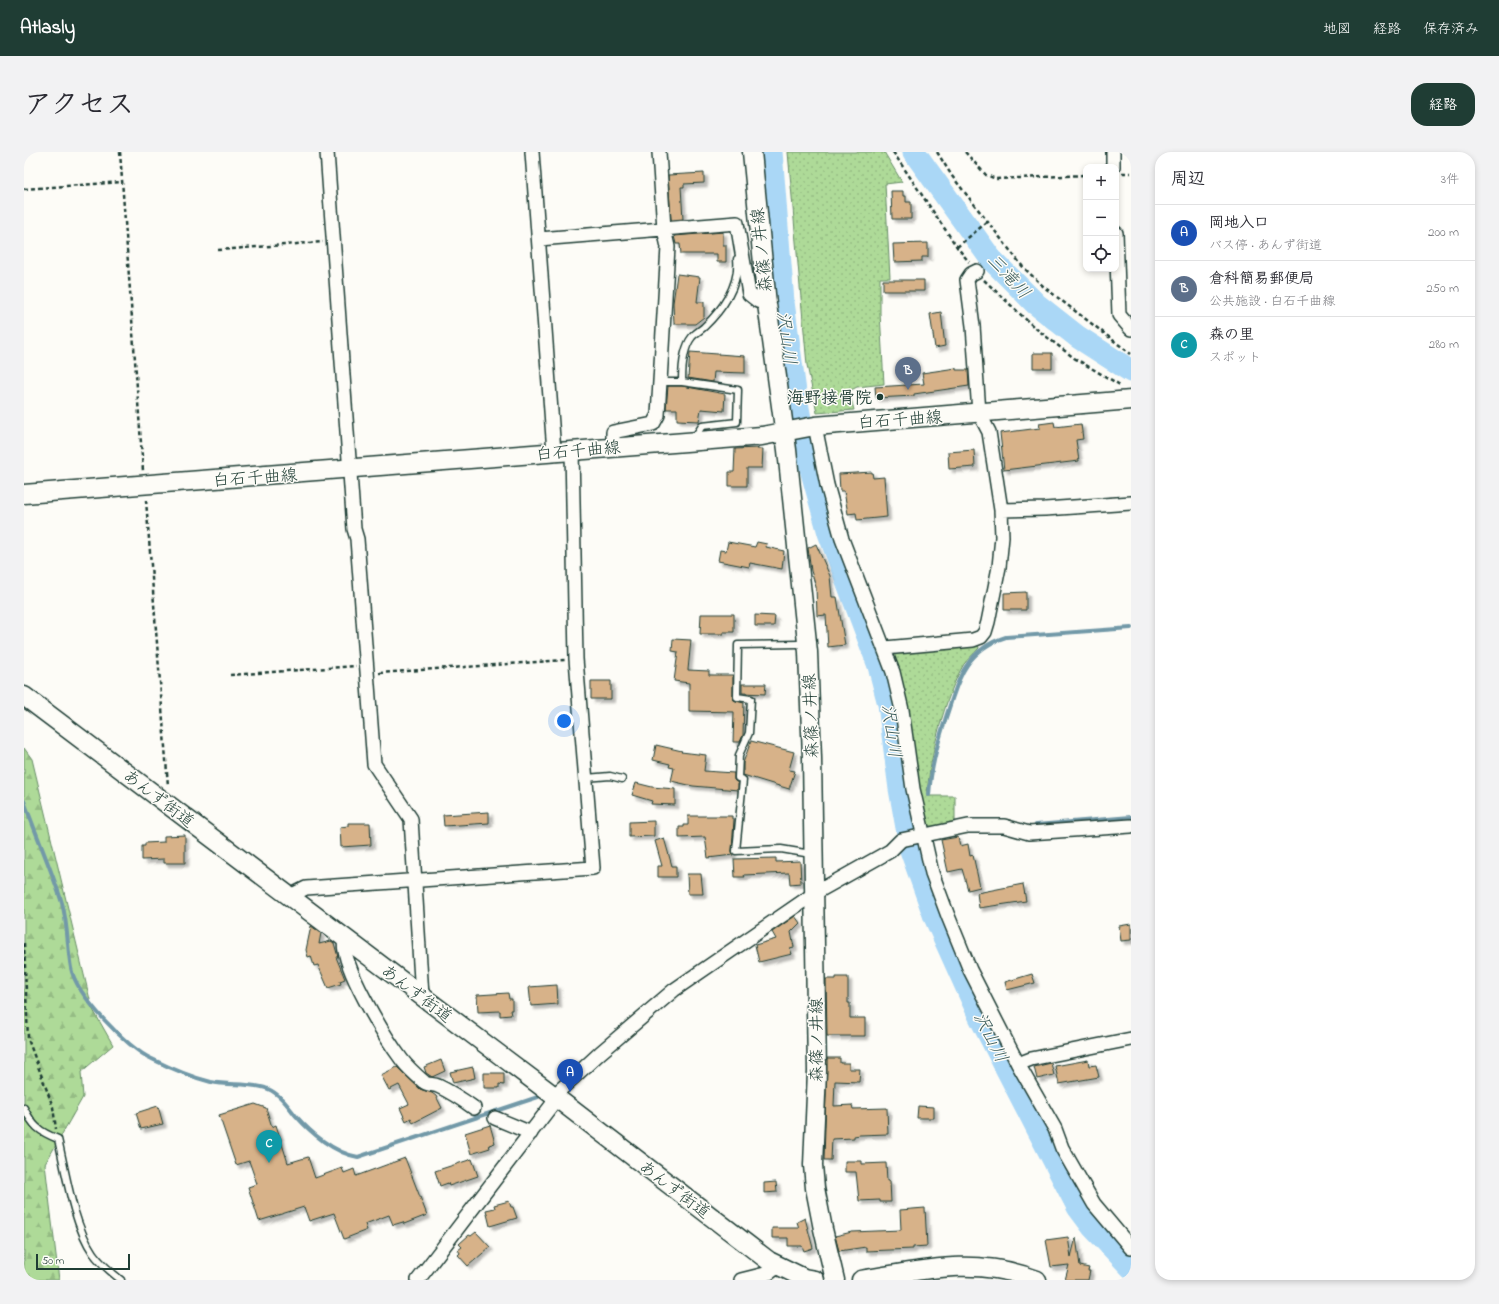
<!DOCTYPE html>
<html lang="ja">
<head>
<meta charset="utf-8">
<style>
  body { margin:0; font-family:"Indie Flower","Klee One",sans-serif; background:#f2f2f3; color:#2b2b33 }
  .controls { position:absolute; right:12px; top:12px; display:grid; overflow:hidden; border-radius:8px; box-shadow:0 2px 6px #0003 }
  .controls button { width:36px; height:36px; display:grid; place-items:center; padding:0; border:0; border-bottom:1px solid #e1e1e2; background:#fff; color:#2b2b33; font:20px sans-serif }
  .scale { position:absolute; left:12px; bottom:10px; width:94px; box-sizing:border-box; padding-left:4px; border:2px solid #1f3d34; border-top:0; font-size:11px; line-height:14px; white-space:nowrap; color:#1f3d34; -webkit-text-stroke:3px #fdfcf7; paint-order:stroke }
  .you { position:absolute; left:540px; top:569px; width:14px; height:14px; margin:-10px; border:3px solid #fff; border-radius:50%; background:#1a73e8; box-shadow:0 0 0 6px #1a73e833 }
  .badge { display:grid; place-items:center; width:26px; height:26px; border-radius:50%; background:#1f3d34; color:#fff; font-size:13px; font-weight:700 }
  .pin { position:absolute; translate:-50% -33px; filter:drop-shadow(0 1px 2px #0008) }
  .pin::after { content:''; position:absolute; top:21px; width:14px; height:12px; background:inherit; clip-path:polygon(0 0,100% 0,50% 100%) }
  .list { margin:0; padding:0; list-style:none }
  h2 { display:flex; justify-content:space-between; align-items:center; height:52px; margin:0; padding:0 16px; font-size:17px }
  h2 small { font-size:13px; font-weight:400; color:#7c7c81 }
  .list li { display:grid; grid-template-columns:26px 1fr auto; gap:12px; align-items:center; box-sizing:border-box; height:56px; padding:0 16px; border-top:1px solid #e1e1e2 }
  .list b { display:block; font-size:15px; white-space:nowrap }
  .list p { margin:0; font-size:13px; white-space:nowrap; color:#7c7c81 }
  .list em { font-size:13px; font-style:normal; color:#7c7c81 }
  .icon { flex:none; width:22px; height:22px; fill:none; stroke:currentColor; stroke-width:2; stroke-linecap:round; stroke-linejoin:round }
  .map { position:relative; flex:none; width:1107px; height:1128px; overflow:hidden; border-radius:16px }
  header { display:flex; align-items:center; gap:24px; box-sizing:border-box; height:56px; padding:0 20px; background:#1f3d34; color:#fff }
  header strong { font-size:19px }
  nav { display:flex; gap:22px; margin-inline-start:auto; font-size:14px }
  .intro { display:flex; align-items:center; justify-content:space-between; box-sizing:border-box; height:96px; padding:0 24px }
  h1 { margin:0; font-size:28px }
  .button { padding:10px 18px; border-radius:16px; background:#1f3d34; color:#fff; font-size:14px; font-weight:700 }
  main { display:flex; gap:24px; padding:0 24px }
  aside { flex:1; background:#fff; border-radius:16px; box-shadow:0 2px 6px #0003 }
  .map>svg:first-child { display:block }
  .grass { fill:url(#grass-dots); stroke:#668c66 }
  .forest { fill:url(#forest-firs); stroke:#668c66 }
  .lines { fill:none; stroke-linecap:round; stroke-linejoin:round }
  .stream { stroke:#7299a8; stroke-width:4 }
  .river { stroke:#aad7f6; stroke-width:23 }
  .building { fill:#d7b289; stroke:#1f3d34; filter:url(#shadow) }
  .lane-casing { stroke:#1f3d34; stroke-width:9 }
  .street-casing { stroke:#1f3d34; stroke-width:16 }
  .secondary-casing { stroke:#1f3d34; stroke-width:21 }
  .path { stroke:#1f3d34; stroke-width:2.5; stroke-dasharray:4 3; stroke-linecap:butt }
  .lane { stroke:#fdfcf7; stroke-width:6 }
  .street { stroke:#fdfcf7; stroke-width:13 }
  .secondary { stroke:#fdfcf7; stroke-width:18 }
  .poi-dot { fill:#1f3d34; stroke:#fdfcf7; stroke-width:1.5 }
  .labels { text-anchor:middle; stroke-width:3; stroke-linejoin:round; paint-order:stroke }
  .street-label { font-size:17px; fill:#1f3d34; stroke:#fdfcf7 }
  .poi-label { font-size:17px; font-weight:bold; fill:#1f3d34; stroke:#fdfcf7; text-anchor:end }
  .water-label { font-size:18px; font-style:italic; fill:#3b5c5b; stroke:#fdfcf7 }
</style>
</head>
<body>
<header>
<strong>Atlasly</strong>
<nav><a>地図</a><a>経路</a><a>保存済み</a></nav>
</header>
<div class="intro"><h1>アクセス</h1><a class="button">経路</a></div>
<main>
<div class="map">
<svg width="1107" height="1128" viewBox="0 0 1107 1128">
  <defs>
    <pattern id="grass-dots" width="8" height="8" patternUnits="userSpaceOnUse"><rect width="8" height="8" fill="#aeda98"/><path d="M2 2h.1M6 6h.1" fill="none" stroke="#95bc84" stroke-width="1.8" stroke-linecap="round"/></pattern>
    <pattern id="forest-firs" width="22" height="20" patternUnits="userSpaceOnUse"><rect width="22" height="20" fill="#aeda98"/><path d="M5 1l3.5 6h-7zM16 11l3.5 6h-7z" fill="#95bc84"/></pattern>
    <filter id="shadow"><feDropShadow dx="3.5" dy="3.5" stdDeviation="1" flood-color="#0004"/></filter>
  </defs>
  <rect width="100%" height="100%" fill="#fdfcf7"/>
  <filter id="ink" filterUnits="userSpaceOnUse"><feTurbulence type="fractalNoise" baseFrequency=".025" numOctaves="2"/><feDisplacementMap in="SourceGraphic" scale="8" xChannelSelector="R" yChannelSelector="G"/><feConvolveMatrix kernelMatrix="1 2 1 2 8 2 1 2 1" color-interpolation-filters="sRGB"/></filter>
  <g filter="url(#ink)">
    <!-- grass -->
    <path class="grass" d="M764,0H860L878,30L861,32L866,126H856V161L860,232L833,235L825,239L830,258L793,261L783,213Z
      M954,492L955,496C950,502 944,507 940,512C921,543 905,608 903,644H931V671L907,677L902,675L869,505L871,501Z"/>
    <!-- forest -->
    <path class="forest" d="M0,596L8,607L68,856L89,893L57,920L59,945L21,1012L35,1128H0Z"/>
    <g class="lines">
      <!-- stream -->
      <path class="stream" d="M905,643C907,611 917,580 927,550C931,538 935,524 943,513C952,500 966,490 982,485L1107,476
        M0,649C12,683 27,716 38,751C44,773 43,794 47,816C52,843 103,896 128,907C146,916 167,925 187,930C205,934 226,930 244,937C256,942 264,954 272,964C287,981 310,1001 334,1005L514,945
        M1012,673L1107,665"/>
      <!-- river -->
      <path class="river" d="M747,0L759,150L771,240L782,299L805,381L855,514L865,552L876,637L887,698L911,765L956,865L1054,1055L1069,1075L1107,1115
        M890,0L967,107L1012,152L1054,185L1107,219"/>
    </g>
    <!-- building -->
    <path class="building" d="M680,21V31L660,32V35H657L659,67L647,68L644,23Z
      M867,39H879V44H882V50H887V67H868Z
      M699,80V93H702V110H693V102H657L656,92H652L650,84Z
      M904,91V105H898V109L870,110L869,92Z
      M653,122L676,125L673,150H680V165L671,172H650L649,151Z
      M859,128H900V139H859Z
      M917,160L921,194L911,196L906,162Z
      M666,200L721,204V221L690,220L689,230L664,226Z
      M1009,201H1028V216H1009Z
      M932,216V218H944L945,234L890,242V244L852,246L851,235L900,232L898,221Z
      M644,234H658L701,242L700,259L677,257L675,269L653,268V257H642Z
      M1030,270L1031,275L1057,272L1059,287L1052,288L1055,309L980,318L976,281L1016,276L1015,272Z
      M734,296L733,297H739L738,316H723V334H705V320H710L711,297Z
      M950,298L951,315L925,317L924,300Z
      M848,320L849,326L860,325L863,365L833,368L832,361L824,362L820,339H816L815,322Z
      M704,390L731,395L733,390L743,392L742,395L760,399L758,417L726,411L725,415L694,409L696,398L702,399Z
      M792,392L806,424L808,445H813L821,493L804,495L802,463L793,464L792,435L787,419L784,396Z
      M1002,440V458H980V441Z
      M677,462H710V480H699V482H676Z
      M731,463L751,464L750,474H731Z
      M649,487L667,488L664,518L685,519V523H709V547L712,549L720,551L719,583L716,590H709L710,560L665,559V531L650,529L654,500L648,499Z
      M567,529H587V547H567Z
      M718,532H742L741,542L718,541Z
      M727,589L770,600L765,618L771,619L765,637L719,623V611Z
      M632,593L658,599L657,600L682,603L680,619L710,621V628L714,631V638L669,634L647,629L650,616L645,615L646,612L629,608Z
      M612,631L628,635L651,637V653L627,652L628,649L608,643Z
      M465,660V671L420,674L419,663Z
      M664,664H708V667H710L708,699L709,703L684,706L681,685L655,686V675H660V673H664Z
      M630,669V684L605,685V670Z
      M324,671H346L347,693L317,695L316,675L324,674Z
      M161,683V711H140V707L118,708V694H121V691L140,690V684Z
      M934,685L936,694L944,692L946,704L949,703L956,735L944,738L938,717L924,720L917,688Z
      M640,686L648,714H652V725H634V714H638L631,689Z
      M752,706V710L776,709L777,731L766,732L765,721L720,723L721,725H711L710,707Z
      M663,722H677L679,742H664Z
      M999,732L1002,749L955,756L953,741Z
      M771,764L776,771L767,780L770,795L766,796L768,802L735,810L731,793L752,787L748,780Z
      M1107,772V788L1097,789L1095,774Z
      M287,774L297,781L295,792L307,789L310,791L314,805H312L321,827L316,829L317,832L304,836L294,813L290,814L287,804L284,805L282,798Z
      M1008,822L1011,831L983,838L981,830Z
      M812,825H824V851H826V866H841V884H803L802,827H812Z
      M533,833L534,852L507,854L505,835Z
      M484,841L485,847H488V858H486L487,863L476,864V859L454,860L453,843Z
      M803,906H816V911H825V917H836L835,930L811,929L810,954L828,953L829,957L863,956L864,982L836,983L830,984V986L808,987L807,1008H800Z
      M417,908L421,919L408,925L402,921L400,915Z
      M1064,908L1065,914L1072,913L1075,925L1035,932L1031,914Z
      M1027,911L1030,923L1013,927L1010,915Z
      M373,915L396,937L408,941L412,944L418,956L389,971L387,966L382,969L376,956L385,952L375,933L365,938L357,923Z
      M449,915L451,926L429,931L426,920Z
      M460,921H480V933L475,932V936H460Z
      M231,952L242,956L248,975L252,973L264,1011L284,1005L291,1026L318,1016L320,1021L330,1017L332,1024L381,1006L403,1063L380,1072L379,1070L369,1073L365,1063L341,1072L343,1078L320,1087L310,1061L285,1069L280,1055L235,1069L224,1035L233,1032L225,1009L212,1013L195,963Z
      M134,954L139,972L117,977L112,961Z
      M894,954L910,955V966H893Z
      M466,973L471,991L465,993L466,996L447,1002L441,981Z
      M448,1007L454,1024L425,1034L424,1031L416,1034L411,1019Z
      M821,1009H838V1012L862,1011L863,1029H866L867,1050H856V1048L835,1049L832,1020H821Z
      M752,1030L753,1040L740,1041V1031Z
      M485,1049L487,1055H489L493,1066L466,1074L462,1058L471,1056L470,1053Z
      M901,1056L903,1094L889,1095V1097L842,1099V1095L815,1099L811,1084L828,1080L877,1078L876,1058Z
      M781,1066L789,1096L780,1099L778,1094H764V1086H748V1076H775L773,1070Z
      M452,1080L466,1095L444,1114L434,1103L436,1101L434,1098L438,1095L435,1092L445,1083L447,1084Z
      M1044,1085L1047,1105L1052,1085L1056,1114L1065,1116L1064,1119H1066L1064,1128H1041L1045,1113L1027,1115L1022,1088Z"/>
    <g class="lines">
      <defs>
        <path id="lane" d="M636,230H658
          M670,286L678,274L713,270L714,238L658,230C658,216 659,196 668,185C671,181 677,178 680,175C698,158 716,133 713,107
          M775,492L714,493L713,545L727,547L725,581L715,603L714,626L719,628L712,699L757,697L787,702
          M562,626L586,624L598,627
          M0,956C9,974 14,979 34,987C42,1021 49,1072 69,1101C76,1111 87,1120 97,1128"/>
        <path id="street" d="M303,0L330,377L333,387L350,612L387,667L398,844
          M508,0L530,300
          M1089,0V15
          M1092,81L1095,163L1107,177
          M515,87L713,71L725,142L734,149L743,152
          M791,274L803,333L818,387L869,520L878,558L889,637L908,721L924,764L946,818L994,912L1031,977L1038,996L1070,1052L1107,1096
          M589,295V280L629,272L634,263L644,95L640,77L635,0
          M977,358L1021,357L1107,351
          M861,496L949,488L957,485L961,480L964,470L975,415L978,385L977,358L965,280L955,261L949,174L943,128L947,122L953,119
          M266,744L282,736L569,716L552,507L548,298
          M321,786C313,808 363,888 378,908C384,916 392,923 400,930C403,933 409,932 414,934C427,940 439,948 450,956
          M994,912L1007,907L1107,887
          M471,966L507,981
          M394,1128L527,954L536,938L576,901L650,838L791,741L866,699L877,688L944,674H980L1005,681L1107,674
          M717,1128L745,1121L753,1115"/>
        <path id="secondary" d="M728,0L743,152L763,298L784,500L788,606L793,919L789,1013L791,1036L799,1077L811,1128
          M0,342L738,284L791,274L1107,248
          M0,544L521,937L745,1109L780,1126L791,1128
          M837,1128C899,1118 952,1104 1013,1128"/>
      </defs>
      <!-- lane casing -->
      <use href="#lane" class="lane-casing"/>
      <!-- street casing -->
      <use href="#street" class="street-casing"/>
      <!-- secondary casing -->
      <use href="#secondary" class="secondary-casing"/>
      <!-- path -->
      <path class="path" d="M96,0L119,319
        M869,0L933,95L945,110
        M913,0L928,24L999,115L1020,135L1107,202
        M941,0L962,23L972,27L1062,23
        M1098,21H1107
        M0,37L98,30
        M933,95L963,70
        M194,98L299,90
        M960,128L1010,175L1050,206L1096,233
        M122,348L144,634
        M355,521L541,508
        M206,523L332,514
        M0,791L4,887L29,955L32,977"/>
      <!-- lane -->
      <use href="#lane" class="lane"/>
      <!-- street -->
      <use href="#street" class="street"/>
      <!-- secondary -->
      <use href="#secondary" class="secondary"/>
    </g>
  </g>
  <!-- markers -->
  <circle class="poi-dot" cx="856" cy="245" r="4"/>
  <g class="labels">
    <!-- street labels -->
    <g class="street-label">
      <text transform="translate(737 98) rotate(-96)" y="6">森篠ノ井線</text>
      <text transform="translate(876 267) rotate(-4)" y="6">白石千曲線</text>
      <text transform="translate(554 298) rotate(-5)" y="6">白石千曲線</text>
      <text transform="translate(231 325) rotate(-4)" y="6">白石千曲線</text>
      <text transform="translate(786 564) rotate(-92)" y="6">森篠ノ井線</text>
      <text transform="translate(135 646) rotate(37)" y="6">あんず街道</text>
      <text transform="translate(393 841) rotate(37)" y="6">あんず街道</text>
      <text transform="translate(792 888) rotate(-90)" y="6">森篠ノ井線</text>
      <text transform="translate(651 1037) rotate(37)" y="6">あんず街道</text>
    </g>
    <!-- poi labels -->
    <g class="poi-label">
      <text x="848" y="251">海野接骨院</text>
    </g>
    <!-- water labels -->
    <g class="water-label">
      <text transform="translate(985 124) rotate(47)" y="6">三滝川</text>
      <text transform="translate(763 186) rotate(82)" y="6">沢山川</text>
      <text transform="translate(868 579) rotate(82)" y="6">沢山川</text>
      <text transform="translate(967 885) rotate(63)" y="6">沢山川</text>
    </g>
  </g>
</svg>
<div class="controls">
<button>+</button>
<button>−</button>
<button><svg class="icon" aria-label="locate" viewBox="0 0 24 24"><circle cx="12" cy="12" r="6"/><path d="M12 2v4M12 18v4M2 12h4M18 12h4"/></svg></button>
</div>
<div class="scale">50 m</div>
<div class="you"></div>
<div class="pin badge" style="left:546px;top:940px;background:#1a4fb4">A</div>
<div class="pin badge" style="left:884px;top:238px;background:#5c6f8a">B</div>
<div class="pin badge" style="left:245px;top:1011px;background:#0f9aa8">C</div>
</div>
<aside>
<h2>周辺<small>3件</small></h2>
<ul class="list">
<li><span class="badge" style="background:#1a4fb4">A</span><div><b>岡地入口</b><p>バス停 · あんず街道</p></div><em>200 m</em></li>
<li><span class="badge" style="background:#5c6f8a">B</span><div><b>倉科簡易郵便局</b><p>公共施設 · 白石千曲線</p></div><em>250 m</em></li>
<li><span class="badge" style="background:#0f9aa8">C</span><div><b>森の里</b><p>スポット</p></div><em>280 m</em></li>
</ul>
</aside>
</main>
</body>
</html>
